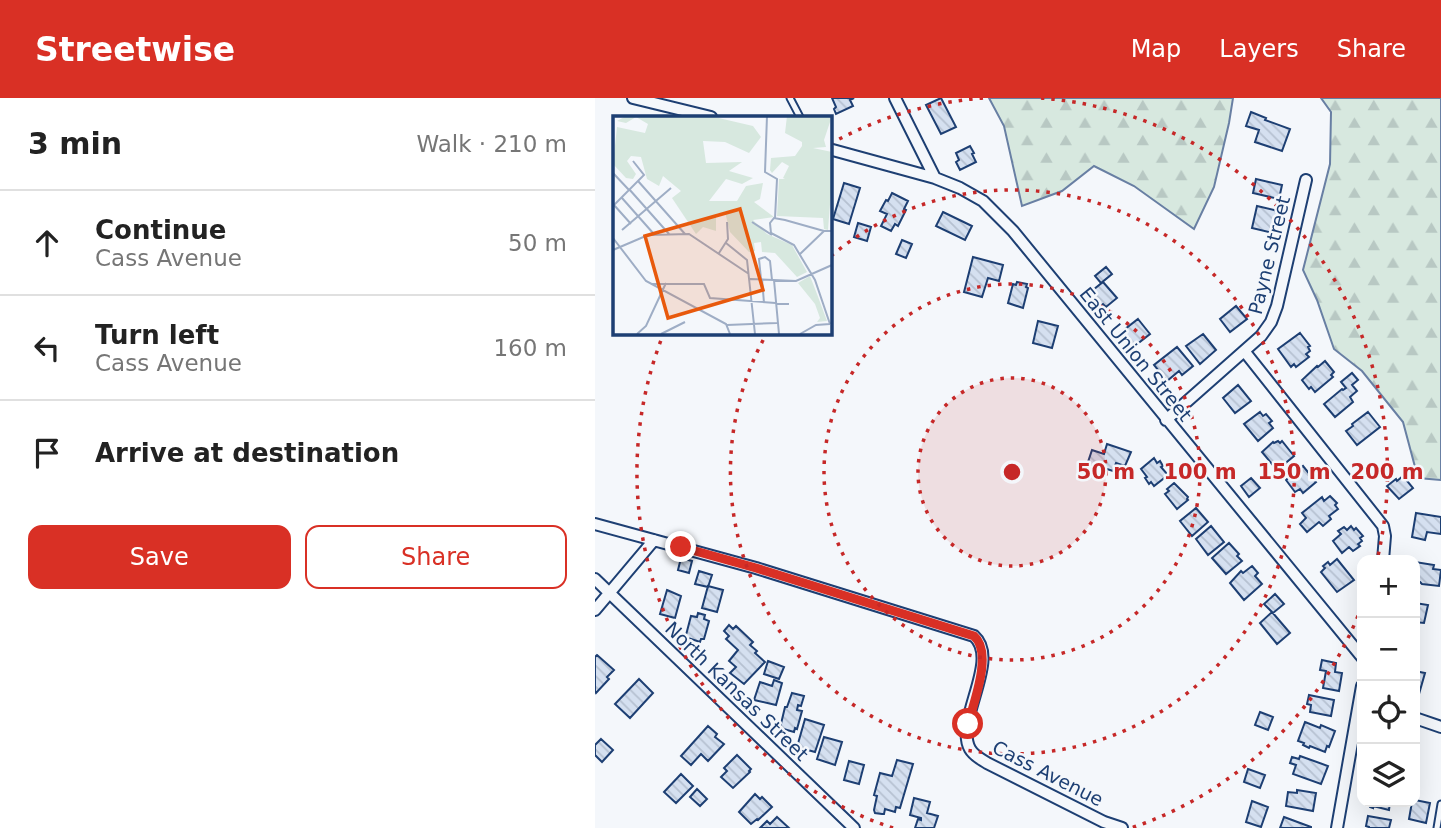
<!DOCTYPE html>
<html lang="en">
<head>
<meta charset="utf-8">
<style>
  body { margin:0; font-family:"DejaVu Sans",sans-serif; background:#f6f6f6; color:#222 }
  .controls { position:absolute; right:21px; bottom:21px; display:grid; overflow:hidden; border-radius:14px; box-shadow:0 7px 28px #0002 }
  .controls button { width:63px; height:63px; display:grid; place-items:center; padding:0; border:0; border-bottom:2px solid #e0e0e0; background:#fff; color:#222; font:35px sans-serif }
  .stop { position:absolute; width:21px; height:21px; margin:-16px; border:5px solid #d93025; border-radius:50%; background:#fff }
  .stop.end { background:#d93025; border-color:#fff; box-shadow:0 2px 7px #0008 }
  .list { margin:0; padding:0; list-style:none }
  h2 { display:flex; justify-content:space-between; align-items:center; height:91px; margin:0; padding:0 28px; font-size:30px }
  h2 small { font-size:23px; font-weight:400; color:#767676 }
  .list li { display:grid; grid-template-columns:46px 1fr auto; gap:21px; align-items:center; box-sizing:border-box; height:105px; padding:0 28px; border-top:2px solid #e0e0e0 }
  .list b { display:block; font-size:26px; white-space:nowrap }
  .list p { margin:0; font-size:23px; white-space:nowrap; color:#767676 }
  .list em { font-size:23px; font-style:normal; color:#767676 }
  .actions { display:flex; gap:14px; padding:21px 28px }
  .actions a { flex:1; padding:16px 0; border:2px solid #d93025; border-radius:14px; text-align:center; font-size:24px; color:#d93025 }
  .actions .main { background:#d93025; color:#fff }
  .icon { flex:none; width:38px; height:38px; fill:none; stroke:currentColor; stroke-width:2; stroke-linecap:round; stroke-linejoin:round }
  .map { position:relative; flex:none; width:846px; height:730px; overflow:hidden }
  header { display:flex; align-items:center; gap:42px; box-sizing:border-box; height:98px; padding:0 35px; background:#d93025; color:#fff }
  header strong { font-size:33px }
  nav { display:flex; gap:38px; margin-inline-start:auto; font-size:24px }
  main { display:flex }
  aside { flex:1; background:#fff }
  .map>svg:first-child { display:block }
  .forest { fill:url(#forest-firs); stroke:#687fa3; stroke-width:2 }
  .building { fill:url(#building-back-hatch); stroke:#1d3f73; stroke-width:2 }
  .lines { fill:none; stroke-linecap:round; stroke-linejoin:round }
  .service-casing { stroke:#1d3f73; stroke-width:9 }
  .minor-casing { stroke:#1d3f73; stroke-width:14 }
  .service { stroke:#f4f7fb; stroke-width:5 }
  .minor { stroke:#f4f7fb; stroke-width:10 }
  .route { stroke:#d93025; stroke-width:9 }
  .ring { fill:none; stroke:#c62828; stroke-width:3.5; stroke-dasharray:3.5 7 }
  .labels { text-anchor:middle; stroke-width:5; stroke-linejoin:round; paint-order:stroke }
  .street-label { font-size:19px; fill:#1d3f73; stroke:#f4f7fb }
  .inset-road { fill:none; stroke:#9eadc5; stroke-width:2 }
  .view { fill:#e8590c; fill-opacity:0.15; stroke:#e8590c; stroke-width:3.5 }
  .inset-edge { fill:none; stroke:#1d3f73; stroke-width:3.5 }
  .centre { fill:#c62828; stroke:#f4f7fb; stroke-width:3.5 }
  .ring-label { font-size:21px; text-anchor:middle; font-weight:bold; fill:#c62828; stroke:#f4f7fb; stroke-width:5; stroke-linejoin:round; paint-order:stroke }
</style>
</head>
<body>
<header>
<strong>Streetwise</strong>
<nav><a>Map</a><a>Layers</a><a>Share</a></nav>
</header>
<main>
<aside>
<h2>3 min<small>Walk · 210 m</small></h2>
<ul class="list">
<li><svg class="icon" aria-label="ahead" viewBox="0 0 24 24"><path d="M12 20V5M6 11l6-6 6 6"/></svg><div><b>Continue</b><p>Cass Avenue</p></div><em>50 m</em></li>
<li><svg class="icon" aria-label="left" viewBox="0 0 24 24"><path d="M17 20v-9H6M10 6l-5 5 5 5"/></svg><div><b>Turn left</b><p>Cass Avenue</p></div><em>160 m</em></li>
<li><svg class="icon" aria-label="arrive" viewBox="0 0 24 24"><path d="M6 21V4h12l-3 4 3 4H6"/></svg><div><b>Arrive at destination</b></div></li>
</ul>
<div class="actions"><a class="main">Save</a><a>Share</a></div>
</aside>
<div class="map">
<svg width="846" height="730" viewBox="0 0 846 730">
  <defs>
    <pattern id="forest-firs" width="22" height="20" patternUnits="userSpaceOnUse" patternTransform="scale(1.75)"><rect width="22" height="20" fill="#d7e8df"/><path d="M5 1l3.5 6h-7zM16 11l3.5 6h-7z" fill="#b8c8c3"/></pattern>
    <pattern id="building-back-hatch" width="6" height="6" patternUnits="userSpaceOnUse" patternTransform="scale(1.75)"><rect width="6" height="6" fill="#d5e0f0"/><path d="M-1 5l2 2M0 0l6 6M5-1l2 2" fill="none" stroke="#b6c1d1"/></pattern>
  </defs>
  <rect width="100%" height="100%" fill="#f4f7fb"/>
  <!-- forest -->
  <path class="forest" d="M394,0H638L634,25L619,89L599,131L539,88L499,68L467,93L427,108L409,28Z
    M726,0H846V382L823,380L808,324L767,273L739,251L722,202L708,172L735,66L736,14Z"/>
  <!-- building -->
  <path class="building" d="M237,0H259L255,2L258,8L241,16L239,11L241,9Z
    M346,0L361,29L346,36L331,7Z
    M656,14L671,20L670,22L695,31L687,53L660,44L664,32L651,28Z
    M375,48L379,55L377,56L381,64L365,72L361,64L364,62L361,55Z
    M661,81L687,87L684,101L658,95Z
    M249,85L265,90L254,126L238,121Z
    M297,95L313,103L309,111L311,112L303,128L300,126L296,133L286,128L292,116L285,113L291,102L293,103Z
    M662,108L683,113L678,135L657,130Z
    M348,114L377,128L370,142L341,128Z
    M263,125L276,129L272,143L259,139Z
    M307,142L317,146L311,160L301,156Z
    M378,159L408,167L404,183L393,180L387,199L369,194Z
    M511,169L517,176L506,185L500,178Z
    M422,184L432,186L431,189L433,190L428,210L413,205L418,186L421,187Z
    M508,184L522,200L511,209L508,206L501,212L495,205L498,202L493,196Z
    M641,208L652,221L635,234L625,221Z
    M543,221L555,236L537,250L525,235Z
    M443,223L463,228L457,250L438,245Z
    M705,235L715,248L713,249L715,253L711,256L714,259L701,269L699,266L696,269L683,251Z
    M608,236L621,252L605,266L591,248Z
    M582,249L598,268L587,277L584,273L572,283L559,267Z
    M730,263L739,274L736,277L738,279L720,294L716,289L714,291L707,282L722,268L723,269Z
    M757,275L763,282L757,287L762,293L755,299L758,304L740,319L729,306L747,291L748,292L751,290L746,284Z
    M643,287L656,303L640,315L628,300Z
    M665,314L668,318L671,316L677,323L674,325L678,330L663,343L649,326Z
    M773,314L785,329L762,347L751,333L758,328L757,326Z
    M683,343L685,345L687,343L699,358L682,372L667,354L678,344L679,345Z
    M512,346L536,354L530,368L521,365L518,373L506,369L505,372L492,367L497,352L509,356Z
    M559,360L562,365L565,363L568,368L566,369L573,377L559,388L556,384L554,386L550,380L552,379L546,371Z
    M708,368L721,384L708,395L705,391L700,394L691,382Z
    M808,378L818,390L804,401L792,388L801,381L802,383Z
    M656,380L665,390L654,399L646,388Z
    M579,385L593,399L592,401L593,402L582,411L570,396L574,393L572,391Z
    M735,398L742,405L740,407L743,411L734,418L736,421L728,428L724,424L712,434L705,426L711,420L707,415L727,399L729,403Z
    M601,410L613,424L597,438L585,423Z
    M821,415L846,419V436L832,434L830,442L817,439Z
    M616,428L629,444L613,457L601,441Z
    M756,428L759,432L761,430L768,438L765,440L767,443L763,446L765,448L758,453L754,449L747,455L738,443L746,436L743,433L749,429L752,432Z
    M634,445L644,456L642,458L647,463L631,476L617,460Z
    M86,460L97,463L94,475L83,472Z
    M742,461L759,482L742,494L726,474L730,470L728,468L733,464L735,467Z
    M820,464L839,467L838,471L846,472L844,488L827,486L825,484L820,483Z
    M657,468L663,475L660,478L667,486L649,502L635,485L646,473L648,475Z
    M104,473L117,477L113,489L100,486Z
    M113,488L128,492L122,514L107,510Z
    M72,492L86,498L80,520L65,516Z
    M680,496L689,506L678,515L669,506Z
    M820,505L833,507L829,525L820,524Z
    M677,514L695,535L682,546L665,525Z
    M103,515L110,517L109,521L114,523L109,541H106L105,544L93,540L91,537L96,518L102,519Z
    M134,527L138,531L141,528L158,544L155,547L162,553L160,555L170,564L149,586L135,575L141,569L134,563L143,552L131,541L134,538L129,533Z
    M2,557L19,572L12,579L14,581L1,595L0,593V559Z
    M727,562L741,565L740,574L747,575L744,593L728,590L731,573L725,572Z
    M173,563L189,569L184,581L169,576Z
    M820,573L830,575L824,596L820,595Z
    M44,581L58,595L35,620L20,606Z
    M179,582L187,585L181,607L159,602L165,584L177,588Z
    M197,595L209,598L206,608L203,607L202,612L207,613L202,631L200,630L199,634L185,630L190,609H192Z
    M714,597L739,602L736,618L715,614L716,607L712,606Z
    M665,614L678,619L673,632L660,627Z
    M210,621L229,627L220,654L202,649Z
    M710,624L725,630L726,627L740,633L734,649L732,648L730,654L715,648L714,650L708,647L709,645L703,643Z
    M113,628L122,636L120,639L129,646L113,663L106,656L96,667L86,658Z
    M229,639L247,644L240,667L222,661Z
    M6,641L18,652L7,664L0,657V647Z
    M142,657L156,671L154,673L155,674L138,690L126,679L132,673L129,670Z
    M705,658L733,668L726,686L698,676L701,667L695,665L697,659L704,661Z
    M302,662L318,666L305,710L301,709L300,714L290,711L289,716H287L280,715L279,712L282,698L279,697L285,675L297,678Z
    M254,663L269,667L264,686L249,682Z
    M653,671L670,677L665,690L649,684Z
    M86,676L98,688L81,705L69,694Z
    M102,691L112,701L105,708L95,699Z
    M702,692L721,695L718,713L691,708L693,694L702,695Z
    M160,696L165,701L167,699L177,709L163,722L162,721L156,726L144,714Z
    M319,700L335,704L332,715L343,718L339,730H320L323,721L326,722V720L315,717Z
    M820,702L835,705L831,725L814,721L817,704H820Z
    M657,703L673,709L666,729L651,724Z
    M774,704H795L794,712L778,708V710L775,709Z
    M773,718L796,722L794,730H774V729L771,728Z
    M182,719L194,730H165L172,723L175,726Z
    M689,719L716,729V730H685Z"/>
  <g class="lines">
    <defs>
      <path id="service" d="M195,0L205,19
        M842,730L846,706"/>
      <path id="minor" d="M38,0L116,19
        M300,0L340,80
        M234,51L340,80L365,90L388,103L418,133L767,559
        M650,254L788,428L790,438L788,462
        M571,322L666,238L676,224L682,208L711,82
        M0,426L161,470L379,538C406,562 359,623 375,651C379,658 386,661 392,665L509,724L527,730
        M0,481L259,730
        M0,512L59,442
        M820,620L846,629
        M742,730L767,588"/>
    </defs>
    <!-- service casing -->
    <use href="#service" class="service-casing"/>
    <!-- minor casing -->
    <use href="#minor" class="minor-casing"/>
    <!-- service -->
    <use href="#service" class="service"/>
    <!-- minor -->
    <use href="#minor" class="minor"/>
  </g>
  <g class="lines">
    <!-- route -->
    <path class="route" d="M86,449L161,470L379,538C398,554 379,604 373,626"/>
  </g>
  <!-- distance rings -->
  <circle cx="417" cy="374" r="94" fill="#c62828" fill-opacity=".12"/>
  <g class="ring">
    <circle cx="417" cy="374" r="94"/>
    <circle cx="417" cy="374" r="188"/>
    <path d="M236 158A282 282 0 1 1 172 235"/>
    <path d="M767 508A375 375 0 0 1 536 730M298 730A375 375 0 0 1 68 237M235 46A375 375 0 0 1 388 0M446 0A375 375 0 0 1 782 462"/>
  </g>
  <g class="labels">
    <!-- street labels -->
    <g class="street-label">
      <text transform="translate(674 157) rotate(-76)" y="7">Payne Street</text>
      <text transform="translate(541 256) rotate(51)" y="7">East Union Street</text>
      <text transform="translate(142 593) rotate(44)" y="7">North Kansas Street</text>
      <text transform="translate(453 675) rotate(27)" y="7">Cass Avenue</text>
    </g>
  </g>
  <!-- overview -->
  <g transform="translate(18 18)">
    <rect width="219" height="219" fill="#f4f7fb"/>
    <path d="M13,0H97L140,10L148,21L136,37L112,26L90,25L93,47L129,46L116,55L140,62L129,68L113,63L96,85H124L133,70L150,67L147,83L141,86L161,101L140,104L154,118L179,129L194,156L184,161L162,137L149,136L148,126L141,127L142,135L136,136L117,116L112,96L103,98V115L90,111L83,118L59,82L68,75L50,60L46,70L34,63L28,41L18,40L14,45L23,58L20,63L13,62L0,48L4,11L32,17L35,8L23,1L13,7L4,5ZM174,0H219L211,24L213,31L200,32L219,36V66L174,64L170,62L176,50L169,46L159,57L157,54L158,42L182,40L189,30V26L172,17ZM197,160L204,178L214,205L204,206L207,202L202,188L185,167Z" fill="#d7e8df"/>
    <path d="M166,63H219L215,114L211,113L210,102L164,100Z" fill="#d7e8df"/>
    <path class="inset-road" d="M154,0L152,56L164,63L162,102M0,57L16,74M25,65L72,118M16,73L56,118M9,82L40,117M139,106L159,119M18,108L1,89L31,59L20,45M9,114L58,72M211,115L172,104L161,102L157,107L158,117L181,129L202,164L217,208M0,122L33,165L113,208L117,218M113,127L134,144L142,218M0,134L35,119L76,118L136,158M106,137L115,123L114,106M186,139L211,115H219M137,163L183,165L219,149M148,163L146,143L152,141L157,145L159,164M149,163L151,187M161,164L166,218M38,168H91L97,182L176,188M114,209L164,207M24,218L33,210L53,167M48,218L72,206M187,218L203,209L217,208"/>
    <path class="view" d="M127,93L150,174L55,202L32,120Z"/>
    <rect width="219" height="219" class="inset-edge"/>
  </g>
  <circle cx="417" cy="374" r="10" class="centre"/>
  <g class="ring-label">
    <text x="511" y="381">50 m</text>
    <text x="605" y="381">100 m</text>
    <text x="699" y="381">150 m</text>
    <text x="792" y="381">200 m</text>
  </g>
</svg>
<div class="controls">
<button>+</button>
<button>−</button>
<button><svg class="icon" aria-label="locate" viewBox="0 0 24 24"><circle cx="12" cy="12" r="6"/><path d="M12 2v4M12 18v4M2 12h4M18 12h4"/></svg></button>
<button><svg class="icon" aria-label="layers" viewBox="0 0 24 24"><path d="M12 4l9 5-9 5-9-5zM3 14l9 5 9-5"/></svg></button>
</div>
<div class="stop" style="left:373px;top:626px"></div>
<div class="stop end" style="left:86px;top:449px"></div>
</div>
</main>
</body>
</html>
